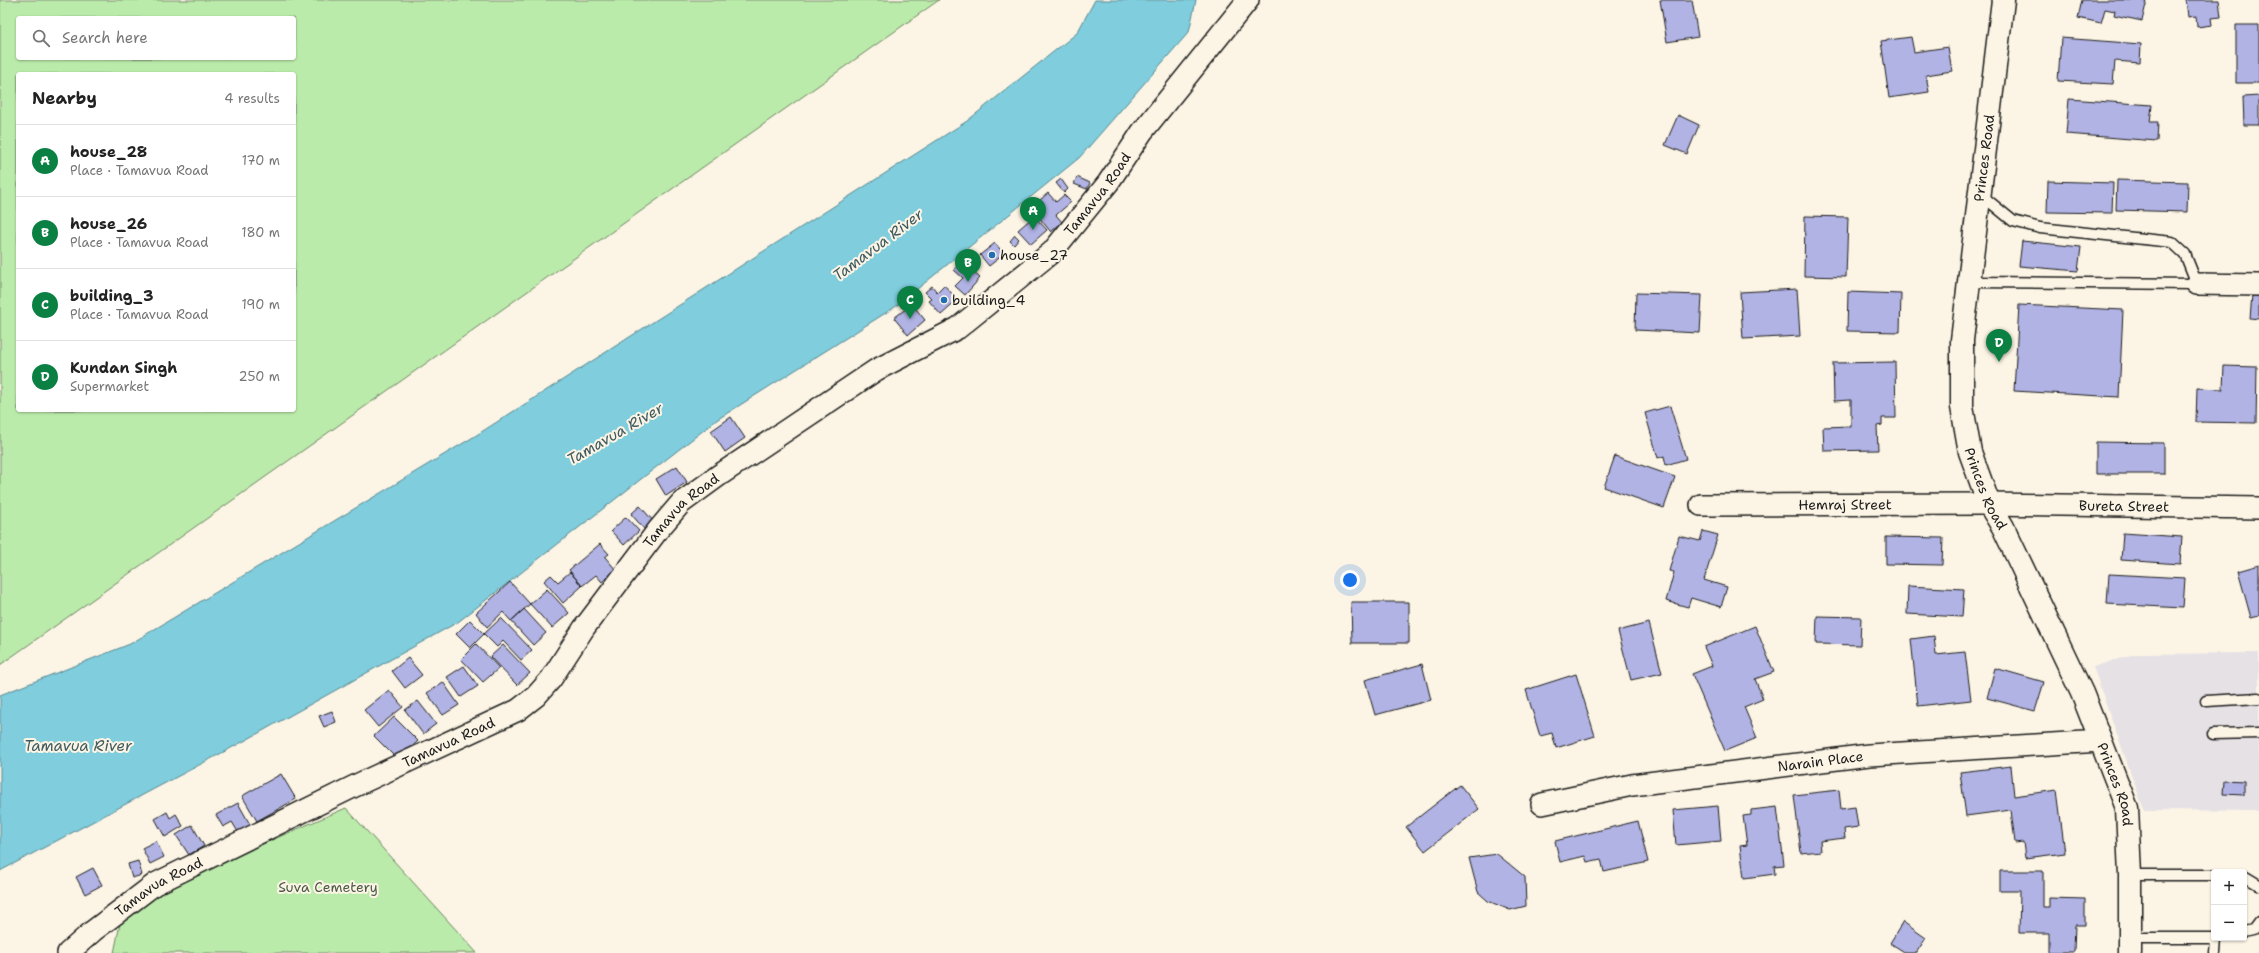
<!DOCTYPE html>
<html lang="en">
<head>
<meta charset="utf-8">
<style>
  body { margin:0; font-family:"Shantell Sans",sans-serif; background:#f2f2f2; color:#222 }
  .controls { position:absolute; right:12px; bottom:12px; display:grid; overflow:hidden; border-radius:4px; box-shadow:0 1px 3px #0004 }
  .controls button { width:36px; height:36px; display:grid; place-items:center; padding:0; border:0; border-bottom:1px solid #e0e0e0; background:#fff; color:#222; font:20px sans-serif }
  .you { position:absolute; left:1350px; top:580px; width:14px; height:14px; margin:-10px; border:3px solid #fff; border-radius:50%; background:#1a73e8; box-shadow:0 0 0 6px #1a73e833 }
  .badge { display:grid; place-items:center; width:26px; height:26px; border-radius:50%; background:#0b8043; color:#fff; font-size:13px; font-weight:700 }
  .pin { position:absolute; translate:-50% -33px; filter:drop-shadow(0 1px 2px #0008) }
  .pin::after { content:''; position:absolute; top:21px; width:14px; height:12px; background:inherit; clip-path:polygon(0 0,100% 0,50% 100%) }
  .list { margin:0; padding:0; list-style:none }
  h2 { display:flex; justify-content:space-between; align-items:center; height:52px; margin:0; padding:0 16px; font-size:17px }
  h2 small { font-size:13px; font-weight:400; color:#767676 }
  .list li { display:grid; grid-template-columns:26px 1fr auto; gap:12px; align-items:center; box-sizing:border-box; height:72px; padding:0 16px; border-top:1px solid #e0e0e0 }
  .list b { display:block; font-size:15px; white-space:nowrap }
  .list p { margin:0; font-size:13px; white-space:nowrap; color:#767676 }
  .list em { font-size:13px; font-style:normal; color:#767676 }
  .icon { flex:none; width:22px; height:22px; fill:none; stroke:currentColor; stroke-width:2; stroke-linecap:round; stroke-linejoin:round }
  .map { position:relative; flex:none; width:2259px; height:953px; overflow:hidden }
  .search { position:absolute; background:#fff; box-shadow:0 1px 3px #0004; left:16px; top:16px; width:280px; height:44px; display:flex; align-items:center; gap:10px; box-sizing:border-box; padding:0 14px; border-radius:4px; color:#767676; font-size:15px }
  .panel { position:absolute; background:#fff; box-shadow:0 1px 3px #0004; left:16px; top:72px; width:280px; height:340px; border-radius:4px }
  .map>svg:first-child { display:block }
  .built { fill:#e6e1e5 }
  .green { fill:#bbebaa; stroke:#6c8463; fill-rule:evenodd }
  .water { fill:#7fcddd; stroke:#578690 }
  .building { fill:#b1b3e5; stroke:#1c1c1c }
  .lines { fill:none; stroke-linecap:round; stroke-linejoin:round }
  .lane-casing { stroke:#1c1c1c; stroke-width:13 }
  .street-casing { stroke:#1c1c1c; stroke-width:24 }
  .primary-casing { stroke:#1c1c1c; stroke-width:25 }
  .lane { stroke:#fcf5e5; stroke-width:10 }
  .street { stroke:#fcf5e5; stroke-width:21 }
  .primary { stroke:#fcf5e5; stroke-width:22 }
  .poi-dot { fill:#1f6fb2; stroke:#fcf5e5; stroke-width:1.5 }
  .labels { text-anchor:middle; stroke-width:4; stroke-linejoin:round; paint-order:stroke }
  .street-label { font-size:14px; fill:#1c1c1c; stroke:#fcf5e5 }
  .poi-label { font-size:14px; fill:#1c1c1c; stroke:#fcf5e5; text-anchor:start }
  .park-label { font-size:14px; fill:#4c5a47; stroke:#fcf5e5 }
  .water-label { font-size:15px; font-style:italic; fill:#3f5a60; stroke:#fcf5e5 }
</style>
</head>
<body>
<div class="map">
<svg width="2259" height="953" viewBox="0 0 2259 953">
  <rect width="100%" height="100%" fill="#fcf5e5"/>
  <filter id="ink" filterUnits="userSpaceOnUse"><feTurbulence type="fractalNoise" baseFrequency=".025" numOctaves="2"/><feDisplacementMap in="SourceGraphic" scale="8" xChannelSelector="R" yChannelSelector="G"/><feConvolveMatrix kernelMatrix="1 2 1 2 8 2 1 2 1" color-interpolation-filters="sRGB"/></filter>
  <g filter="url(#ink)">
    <!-- built -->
    <path class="built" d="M2259,653V811L2144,810L2093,667L2134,654Z"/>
    <!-- green -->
    <path class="green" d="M0,0H939L0,665ZM18,18H294V58H18ZM18,74H294V410H18Z
      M346,808L477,953H114L121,919L158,889Z"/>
    <!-- water -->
    <path class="water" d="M1095,0H1196L1189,32L1079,158L895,307L718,419L458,622L248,739L0,871V695L130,644L475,436L967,121L1077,33Z"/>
    <!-- building -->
    <path class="building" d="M1660,0H1692L1698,37L1667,42Z
      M2082,0H2147L2142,21L2114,15L2115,11L2105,9L2101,23L2078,18Z
      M2186,0H2219L2221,17L2211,18L2212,25L2197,27L2196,16L2188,17Z
      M2236,25H2259V83H2236Z
      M1911,37L1914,52L1948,47L1952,71L1926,75L1929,92L1889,98L1881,41Z
      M2061,38L2141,44L2140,63L2115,61L2113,84L2058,81Z
      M2259,96V125H2244L2243,97Z
      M2069,99L2152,105L2150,122H2158L2157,141L2066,134Z
      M1678,115L1699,125L1687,154L1665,145Z
      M1077,177L1090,183L1087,189L1074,184Z
      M1061,179L1068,189L1064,193L1056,183Z
      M2117,180L2188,182L2187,212L2116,210Z
      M2048,181L2113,183L2112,213L2047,212Z
      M1048,193L1056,202L1064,195L1071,202L1056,215L1062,222L1051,232L1031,208Z
      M1034,216L1047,230L1031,244L1018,230Z
      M1805,216L1848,217L1846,277L1804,276Z
      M1015,235L1019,239L1014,245L1010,241Z
      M2022,241L2081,247L2078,271L2019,266Z
      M995,243L1004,254L989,266L980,255Z
      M961,261L980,278L965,295L955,286L963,278L954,270Z
      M944,285L958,300L941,315L929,301L932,299L925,292L932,286L937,292Z
      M1797,289L1800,336L1743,339L1740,292Z
      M1848,292L1901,294L1900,332L1847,331Z
      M1636,293L1702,295L1700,333L1635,330Z
      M2252,296H2259V319L2250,318Z
      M912,304L925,320L908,335L894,318Z
      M2019,305L2123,310L2119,397L2014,391Z
      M1895,362L1896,418H1882V425L1877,426L1878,450L1824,451L1823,427L1851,426V400L1834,401L1833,363Z
      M2224,366L2257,367L2256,423L2196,422L2197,388L2223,389Z
      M1670,406L1686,459L1666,465L1664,456L1658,458L1645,413Z
      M731,417L745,438L725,452L711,431Z
      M2096,442L2164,443V474H2096Z
      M1615,456L1675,477L1664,508L1604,487Z
      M677,466L687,482L666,496L656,479Z
      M640,506L654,522L645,530L631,514Z
      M626,517L639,531L624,545L611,531Z
      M1703,531L1718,535L1704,580L1727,587L1721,607L1691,598L1688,607L1666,601L1674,572L1669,571L1679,536L1700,541Z
      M2123,533L2182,537L2180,564L2121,560Z
      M1886,537L1943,538L1942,565L1886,564Z
      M600,544L609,554L605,557L616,570L602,582L596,575L582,586L569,570Z
      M2259,565V616L2251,618L2238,571Z
      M570,572L582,586L563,603L544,581L551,575L558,582Z
      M2109,574L2185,578L2183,608L2107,604Z
      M510,582L530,604L511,621L503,612L487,627L476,613Z
      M1908,586L1964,589L1962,617L1907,614Z
      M547,589L569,613L552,628L530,604Z
      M1351,602H1409V643H1352Z
      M524,609L546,633L533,645L511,621Z
      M1817,616L1861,617L1860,645L1816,644Z
      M501,618L532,650L521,660L503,641L497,647L484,634Z
      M470,620L484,634L470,648L456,634Z
      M1649,623L1662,673L1631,680L1618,631Z
      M1755,626L1774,672L1755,679L1763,699L1744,707L1757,738L1725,751L1692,674L1712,666L1704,647Z
      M1934,636L1936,655L1965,652L1971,700L1918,706L1911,639Z
      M476,644L499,668L483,682L461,659Z
      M503,645L530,673L517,685L490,657Z
      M408,658L422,675L405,688L392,671Z
      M1422,664L1431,700L1375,715L1365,680Z
      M464,666L478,686L461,697L447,677Z
      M1995,668L2044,682L2035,711L1987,698Z
      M1576,674L1595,736L1556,748L1552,733L1540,736L1526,690Z
      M443,682L459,705L443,715L427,693Z
      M389,690L403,707L378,727L364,710Z
      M418,701L436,724L423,734L405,710Z
      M332,711L336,722L324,727L319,716Z
      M394,717L418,741L398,760L374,736Z
      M2011,766L2014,796L2057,790L2065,853L2025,858L2023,842L2015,843L2011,810L1966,816L1960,772Z
      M281,774L296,799L257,821L242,796Z
      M2224,780L2244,781V795L2223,794Z
      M1460,785L1479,809L1425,851L1406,827Z
      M1839,790L1841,809L1855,807L1858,827L1844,829L1845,838L1820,841L1821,851L1801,853L1794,795Z
      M238,803L252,828L240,835L232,822L223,827L216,815Z
      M1718,806L1721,841L1676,845L1673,810Z
      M1777,807L1784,865L1774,866L1775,874L1744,878L1740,846L1747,845L1743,816L1751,815V810Z
      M167,812L170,818L176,814L183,826L165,837L155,819Z
      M1638,821L1648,862L1604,872L1601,859L1587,862L1585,856L1560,862L1555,841Z
      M192,825L204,846L189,855L176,835Z
      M156,841L164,857L150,864L142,848Z
      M1497,854L1525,877L1526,906L1510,910L1488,901L1478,892L1469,858Z
      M138,861L142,875L132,878L128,864Z
      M93,868L102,885L85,894L76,877Z
      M2000,871H2043V907H2049V898L2085,899V925H2075L2074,952H2049V933H2019L2020,891H2000Z
      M1903,922L1926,938L1916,953H1906L1890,943Z"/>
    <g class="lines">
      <defs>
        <path id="lane" d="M1969,282L2197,284L2185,254L2172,242L2040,228L2013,221L1980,194
          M2206,701L2259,698
          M2213,734L2259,733
          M2130,875H2214
          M2244,876L2259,885
          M2244,932L2253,930L2259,922
          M2130,938H2218
          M2215,953L2216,938"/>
        <g id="street">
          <path d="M2197,284L2259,285"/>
          <path id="s1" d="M1701,505L1989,504L2259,508"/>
          <path id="s2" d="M1542,804L1632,785L1869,755L2101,741"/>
          <path id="s3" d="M68,953L93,931L155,884L361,783L518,710L536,696L551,679L584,628L658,530L681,503L718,476L876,370L958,328L1052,252L1108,183L1142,132L1248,0"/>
        </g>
        <g id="primary">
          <path id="s4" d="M2003,0L1962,340V407L1970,452L1989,504L2003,527L2082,693L2127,808L2130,875V953"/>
        </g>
      </defs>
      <!-- lane casing -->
      <use href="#lane" class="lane-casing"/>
      <!-- street casing -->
      <use href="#street" class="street-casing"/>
      <!-- primary casing -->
      <use href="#primary" class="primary-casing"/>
      <!-- lane -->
      <use href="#lane" class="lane"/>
      <!-- street -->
      <use href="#street" class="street"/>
      <!-- primary -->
      <use href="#primary" class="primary"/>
    </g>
  </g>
  <!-- markers -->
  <g class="poi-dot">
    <circle cx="992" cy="255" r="4"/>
    <circle cx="944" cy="300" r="4"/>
  </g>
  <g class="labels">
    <!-- street labels -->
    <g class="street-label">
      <text transform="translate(1984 158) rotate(-83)" y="5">Princes Road</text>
      <text dy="5" stroke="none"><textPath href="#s3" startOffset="1301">Tamavua Road</textPath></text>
      <text dy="5" stroke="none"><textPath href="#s4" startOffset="495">Princes Road</textPath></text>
      <text dy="5" stroke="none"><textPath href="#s1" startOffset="144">Hemraj Street</textPath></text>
      <text dy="5" stroke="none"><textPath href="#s1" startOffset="423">Bureta Street</textPath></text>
      <text dy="5" stroke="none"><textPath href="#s3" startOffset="773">Tamavua Road</textPath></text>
      <text dy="5" stroke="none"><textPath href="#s3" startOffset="437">Tamavua Road</textPath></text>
      <text dy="5" stroke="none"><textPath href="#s2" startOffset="282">Narain Place</textPath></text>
      <text dy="5" stroke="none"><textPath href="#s4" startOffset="819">Princes Road</textPath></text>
      <text dy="5" stroke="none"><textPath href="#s3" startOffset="113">Tamavua Road</textPath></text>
    </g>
    <!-- poi labels -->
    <g class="poi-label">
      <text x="1000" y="260">house_27</text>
      <text x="952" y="305">building_4</text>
    </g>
    <!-- park labels -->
    <g class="park-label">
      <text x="328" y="892">Suva Cemetery</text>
    </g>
    <!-- water labels -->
    <g class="water-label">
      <text transform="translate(878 245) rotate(-37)" y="5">Tamavua River</text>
      <text transform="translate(615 434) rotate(-30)" y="5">Tamavua River</text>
      <text x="78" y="751">Tamavua River</text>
    </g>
  </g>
</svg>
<div class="controls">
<button>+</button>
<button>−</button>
</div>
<div class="you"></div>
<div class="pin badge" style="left:1033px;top:230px">A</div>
<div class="pin badge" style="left:968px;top:282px">B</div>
<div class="pin badge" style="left:910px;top:319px">C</div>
<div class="pin badge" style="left:1999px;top:362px">D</div>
<div class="search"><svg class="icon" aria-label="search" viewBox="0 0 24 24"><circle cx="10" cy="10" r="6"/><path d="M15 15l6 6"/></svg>Search here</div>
<section class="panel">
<h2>Nearby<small>4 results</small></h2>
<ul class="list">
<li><span class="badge">A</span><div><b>house_28</b><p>Place · Tamavua Road</p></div><em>170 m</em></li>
<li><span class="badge">B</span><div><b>house_26</b><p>Place · Tamavua Road</p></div><em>180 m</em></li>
<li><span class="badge">C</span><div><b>building_3</b><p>Place · Tamavua Road</p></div><em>190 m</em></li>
<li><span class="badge">D</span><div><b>Kundan Singh</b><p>Supermarket</p></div><em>250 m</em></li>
</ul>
</section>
</div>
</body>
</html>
